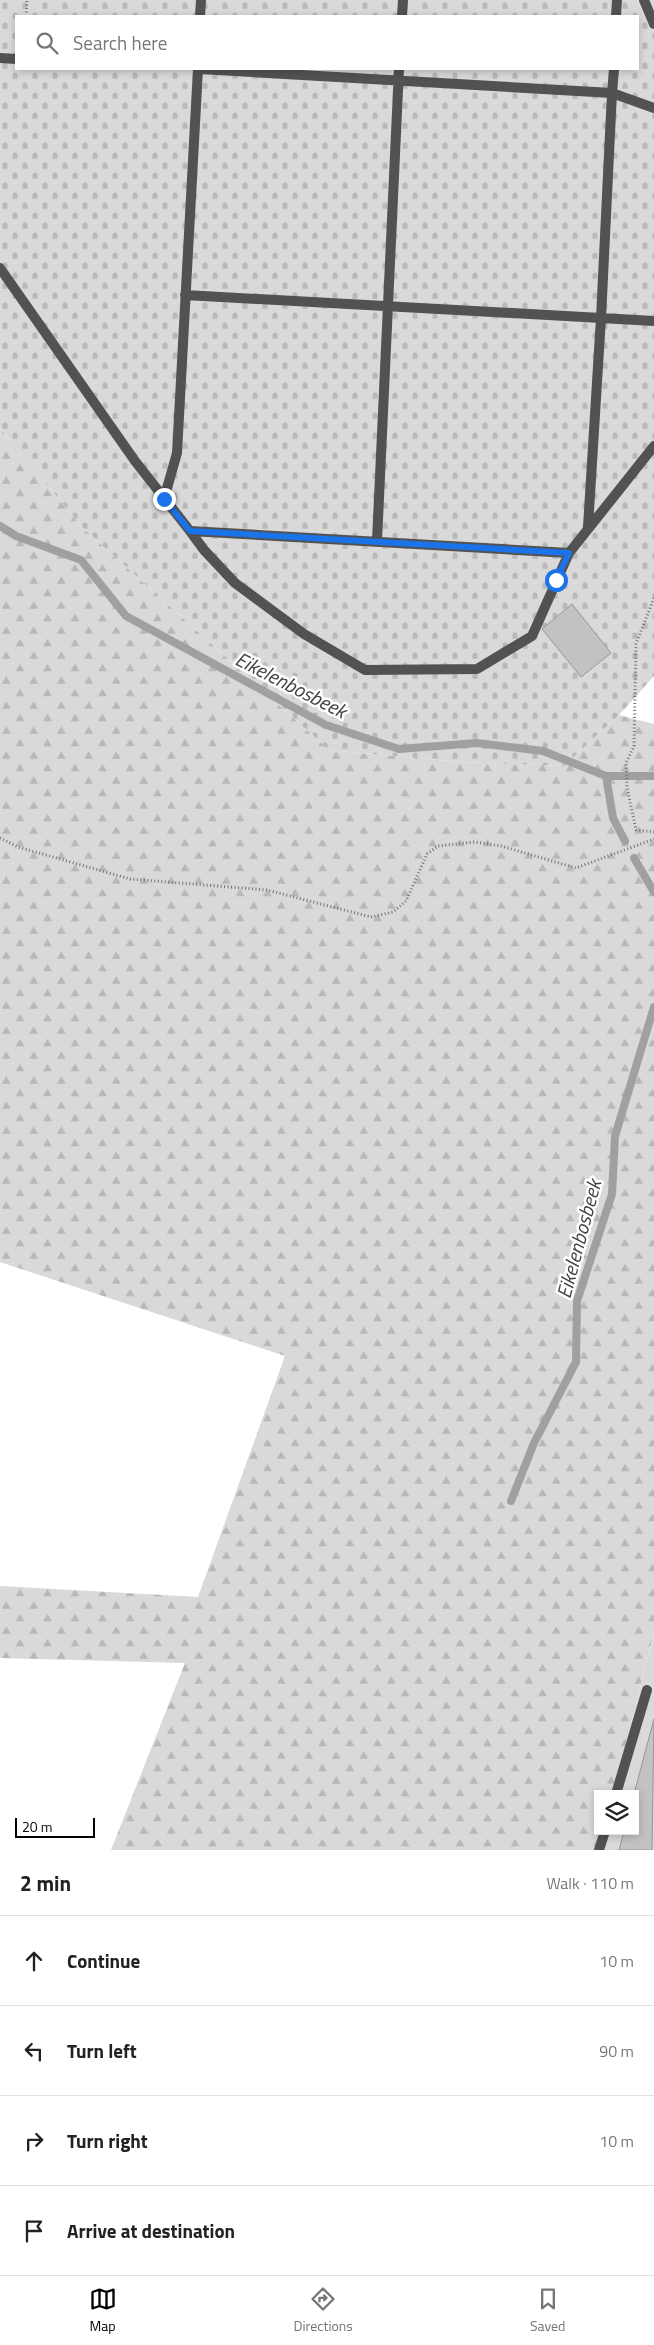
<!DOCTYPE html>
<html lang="en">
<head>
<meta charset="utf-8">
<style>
  body { margin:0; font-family:"Titillium Web",sans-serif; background:#f6f6f6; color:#222 }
  .controls { position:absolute; right:15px; bottom:15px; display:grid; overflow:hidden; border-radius:0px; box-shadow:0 2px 8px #0003 }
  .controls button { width:45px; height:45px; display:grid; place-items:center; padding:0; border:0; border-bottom:1px solid #e0e0e0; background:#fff; color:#222; font:25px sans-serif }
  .scale { position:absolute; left:15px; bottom:12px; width:80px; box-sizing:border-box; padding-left:5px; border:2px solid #000; border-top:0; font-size:14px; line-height:18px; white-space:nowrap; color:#000; -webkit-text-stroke:4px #fff; paint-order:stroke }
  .stop { position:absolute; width:15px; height:15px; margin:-11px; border:4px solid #1a73e8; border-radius:50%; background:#fff }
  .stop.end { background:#1a73e8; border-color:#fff; box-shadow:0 1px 5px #0008 }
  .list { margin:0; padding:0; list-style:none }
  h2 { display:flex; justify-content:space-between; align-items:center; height:65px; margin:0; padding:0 20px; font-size:21px }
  h2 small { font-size:16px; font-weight:400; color:#767676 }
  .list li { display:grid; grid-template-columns:32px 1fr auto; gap:15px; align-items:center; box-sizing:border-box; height:90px; padding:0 20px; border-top:1px solid #e0e0e0 }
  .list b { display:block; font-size:19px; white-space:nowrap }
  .list em { font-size:16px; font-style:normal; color:#767676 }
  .icon { flex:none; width:28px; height:28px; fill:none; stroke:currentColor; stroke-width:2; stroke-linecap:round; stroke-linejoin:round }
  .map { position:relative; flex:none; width:654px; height:1850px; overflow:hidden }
  .search { position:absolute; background:#fff; box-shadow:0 2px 8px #0003; left:15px; right:15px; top:15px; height:55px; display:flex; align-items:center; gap:12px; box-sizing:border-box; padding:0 18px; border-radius:0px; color:#767676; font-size:19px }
  .sheet { height:425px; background:#fff }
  nav { display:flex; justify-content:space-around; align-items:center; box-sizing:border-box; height:70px; border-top:1px solid #e0e0e0; background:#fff; font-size:14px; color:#767676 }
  nav a { display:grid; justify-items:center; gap:2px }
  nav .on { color:#000 }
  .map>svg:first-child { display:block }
  .forest { fill:url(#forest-firs) }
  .cemetery { fill:url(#cemetery-stones); fill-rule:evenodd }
  .garden { fill:#d9d9d9 }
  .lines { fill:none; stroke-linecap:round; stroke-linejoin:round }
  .stream { stroke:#a0a0a0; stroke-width:8 }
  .building { fill:#c2c2c2; stroke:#969696 }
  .path { stroke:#747474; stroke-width:3; stroke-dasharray:1 2.5; stroke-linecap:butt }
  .service { stroke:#525252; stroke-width:10 }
  .route { stroke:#1a73e8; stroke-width:6 }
  .labels { text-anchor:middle; stroke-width:5; stroke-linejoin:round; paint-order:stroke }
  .water-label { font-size:20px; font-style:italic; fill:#414141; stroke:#fff }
</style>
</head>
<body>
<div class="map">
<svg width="654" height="1850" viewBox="0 0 654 1850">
  <defs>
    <pattern id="forest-firs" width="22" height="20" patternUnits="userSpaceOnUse" patternTransform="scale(1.25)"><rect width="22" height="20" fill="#d9d9d9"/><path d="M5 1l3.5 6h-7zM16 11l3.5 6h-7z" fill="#b8b8b8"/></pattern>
    <pattern id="cemetery-stones" width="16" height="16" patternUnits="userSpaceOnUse" patternTransform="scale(1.25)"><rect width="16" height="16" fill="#d9d9d9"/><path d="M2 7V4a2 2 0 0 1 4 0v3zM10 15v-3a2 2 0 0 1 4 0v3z" fill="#b8b8b8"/></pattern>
  </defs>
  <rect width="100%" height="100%" fill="#fff"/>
  <!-- forest -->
  <path class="forest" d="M0,428L83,528L329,750L460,762L564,766L619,715L654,724V1633L613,1794H598V1831H604L599,1850H111L185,1663L0,1658V1586L198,1597L285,1356L0,1262Z"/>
  <!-- cemetery -->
  <path class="cemetery" d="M0,0H654V676L619,715L564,766L460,762L329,750L83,528L0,428ZM16,16H638V69H16Z"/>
  <!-- garden -->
  <path class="garden" d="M654,1633V1850H599L604,1831H635V1794H613Z"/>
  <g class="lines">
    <!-- stream -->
    <path class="stream" d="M0,526L16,536L81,560L126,616L326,725L399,749L477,743L543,751L606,776H654
      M606,776L613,818L625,841
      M634,858L654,892
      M511,1501L534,1443L576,1362L577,1301L612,1194L615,1136L654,1007"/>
  </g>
  <!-- building -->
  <path class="building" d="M572,604L611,653L581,677L542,629Z
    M654,1719L652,1850H619L624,1831H635L634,1794Z"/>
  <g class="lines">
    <!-- path -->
    <path class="path" d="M26,16L27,0
      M654,598L636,644L634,746L626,763L627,787L636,830L654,832
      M0,838L18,847L130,879L267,890L371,917L393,912L406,901L427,854L438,846L475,842L501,846L576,868L654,839"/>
    <!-- service -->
    <path class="service" d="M644,0L654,24
      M200,16L201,0
      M402,16L403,0
      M616,16L617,0
      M0,58L16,59
      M200,69L612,93L601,318L654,321
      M614,69L612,93L654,108
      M0,268L135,461L190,531L569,553L654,446
      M185,295L601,318L588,527
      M164,499L177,453L198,69
      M190,531L204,550L235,583L304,634L365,670L477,669L532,636L569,553
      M377,541L399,69
      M616,1794L647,1690
      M599,1850L605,1831"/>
  </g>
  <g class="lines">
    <!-- route -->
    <path class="route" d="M164,499L190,531L569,553L556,580"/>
  </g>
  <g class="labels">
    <!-- water labels -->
    <g class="water-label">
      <text transform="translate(291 685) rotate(27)" y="7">Eikelenbosbeek</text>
      <text transform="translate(579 1239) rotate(-75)" y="7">Eikelenbosbeek</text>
    </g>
  </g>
</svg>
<div class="controls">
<button><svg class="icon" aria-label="layers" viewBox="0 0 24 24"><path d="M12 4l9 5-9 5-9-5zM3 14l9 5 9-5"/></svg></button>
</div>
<div class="scale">20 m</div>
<div class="stop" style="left:556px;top:580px"></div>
<div class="stop end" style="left:164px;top:499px"></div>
<div class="search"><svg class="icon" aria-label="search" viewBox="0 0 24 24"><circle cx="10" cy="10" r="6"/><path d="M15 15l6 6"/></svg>Search here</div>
</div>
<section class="sheet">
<h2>2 min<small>Walk · 110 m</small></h2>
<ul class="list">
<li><svg class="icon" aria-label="ahead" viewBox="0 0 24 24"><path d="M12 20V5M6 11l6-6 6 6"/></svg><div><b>Continue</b></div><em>10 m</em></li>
<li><svg class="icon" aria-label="left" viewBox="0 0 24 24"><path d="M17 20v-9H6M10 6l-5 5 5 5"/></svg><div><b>Turn left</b></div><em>90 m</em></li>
<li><svg class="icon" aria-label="right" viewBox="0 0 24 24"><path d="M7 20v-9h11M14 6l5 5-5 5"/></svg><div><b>Turn right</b></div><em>10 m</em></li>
<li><svg class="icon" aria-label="arrive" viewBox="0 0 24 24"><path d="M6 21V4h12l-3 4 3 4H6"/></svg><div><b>Arrive at destination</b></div></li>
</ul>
</section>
<nav>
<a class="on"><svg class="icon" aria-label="map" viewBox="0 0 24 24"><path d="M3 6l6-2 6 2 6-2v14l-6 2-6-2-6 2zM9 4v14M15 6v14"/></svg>Map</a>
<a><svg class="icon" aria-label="directions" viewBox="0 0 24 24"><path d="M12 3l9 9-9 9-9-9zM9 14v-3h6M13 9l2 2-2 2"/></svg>Directions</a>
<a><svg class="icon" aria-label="saved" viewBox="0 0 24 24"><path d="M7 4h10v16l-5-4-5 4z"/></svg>Saved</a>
</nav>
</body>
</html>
